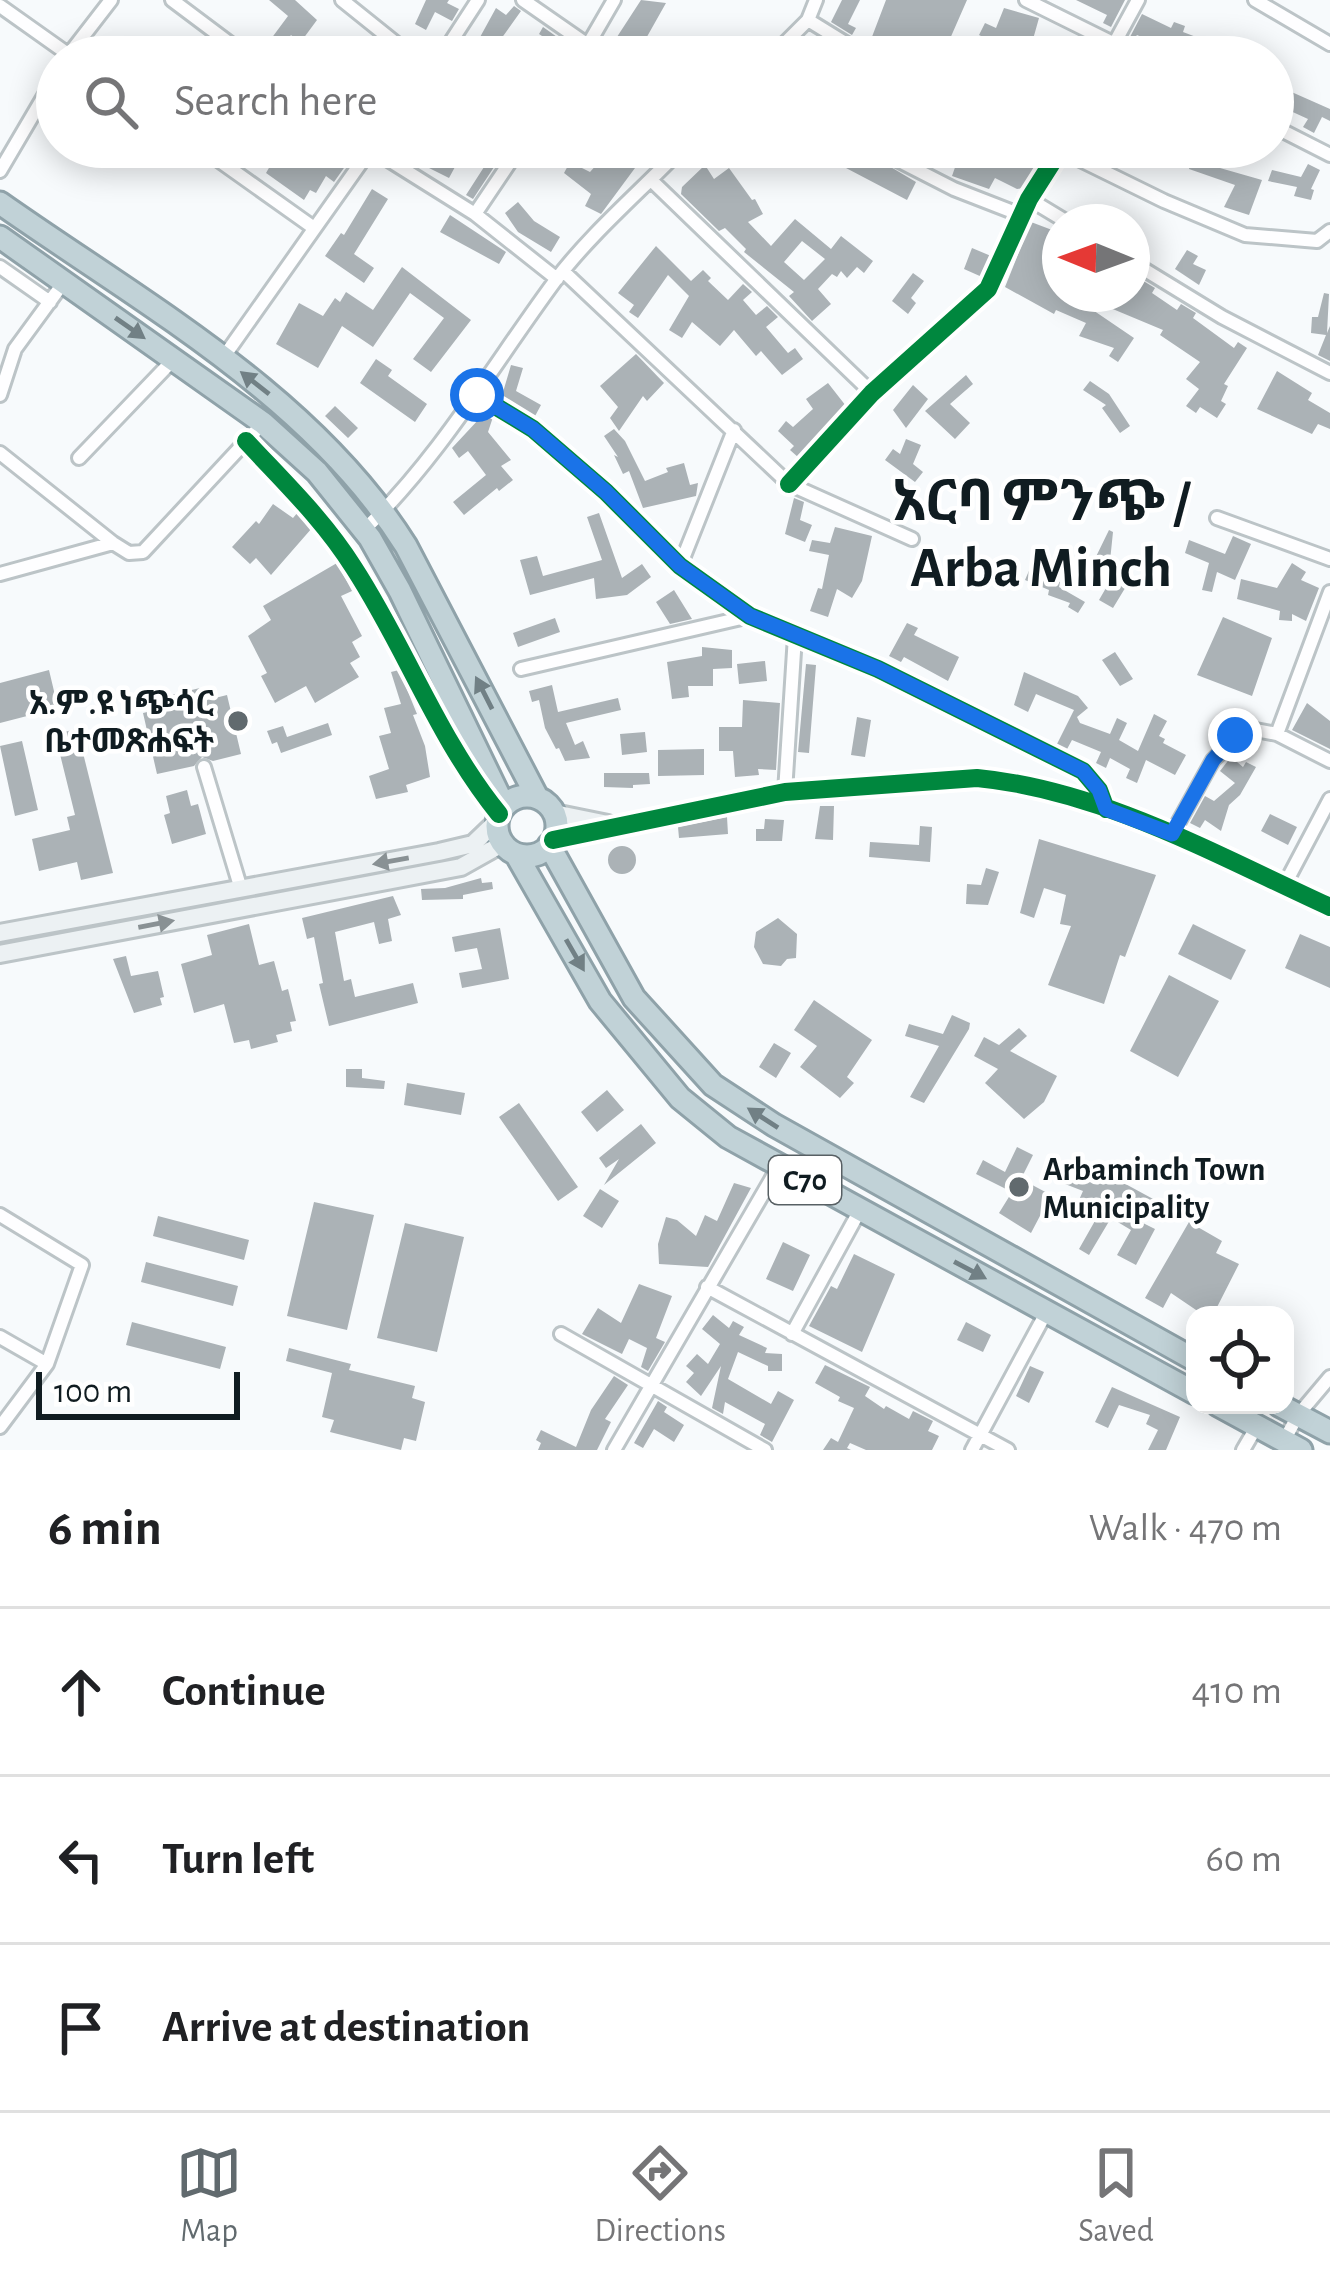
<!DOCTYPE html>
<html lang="en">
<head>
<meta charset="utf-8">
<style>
  body { margin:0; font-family:"Alegreya Sans","Noto Sans Ethiopic",sans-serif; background:#f2f2f2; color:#202124 }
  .controls { position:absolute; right:36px; bottom:36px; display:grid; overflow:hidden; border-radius:24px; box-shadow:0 6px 30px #0003 }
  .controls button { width:108px; height:108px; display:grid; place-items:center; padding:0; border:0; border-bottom:3px solid #e0e0e0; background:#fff; color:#202124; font:60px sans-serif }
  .compass { position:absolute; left:1042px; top:204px; width:108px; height:108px; border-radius:50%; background:#fff; box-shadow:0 6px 30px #0003; rotate:271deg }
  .scale { position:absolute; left:36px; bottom:30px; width:204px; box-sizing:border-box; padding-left:12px; border:6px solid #101c21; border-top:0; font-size:33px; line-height:42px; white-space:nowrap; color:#101c21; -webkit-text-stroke:9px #fff; paint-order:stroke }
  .stop { position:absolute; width:36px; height:36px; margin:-27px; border:9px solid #1a73e8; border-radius:50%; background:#fff }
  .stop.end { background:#1a73e8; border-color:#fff; box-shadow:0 3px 12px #0008 }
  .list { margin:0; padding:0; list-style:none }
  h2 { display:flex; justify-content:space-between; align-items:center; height:156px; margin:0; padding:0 48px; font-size:51px }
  h2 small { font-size:39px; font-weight:400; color:#757577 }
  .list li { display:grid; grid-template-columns:78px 1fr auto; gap:36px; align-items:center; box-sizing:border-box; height:168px; padding:0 48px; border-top:3px solid #e0e0e0 }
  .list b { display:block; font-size:45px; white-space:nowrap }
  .list em { font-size:39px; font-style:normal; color:#757577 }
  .icon { flex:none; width:66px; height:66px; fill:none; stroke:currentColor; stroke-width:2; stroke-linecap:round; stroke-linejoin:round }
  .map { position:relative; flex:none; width:1330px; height:1450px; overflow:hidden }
  .search { position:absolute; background:#fff; box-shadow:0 6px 30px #0003; left:36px; right:36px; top:36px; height:132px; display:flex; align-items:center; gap:30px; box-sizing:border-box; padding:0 42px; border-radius:66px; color:#757577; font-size:45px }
  .sheet { height:660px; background:#fff }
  nav { display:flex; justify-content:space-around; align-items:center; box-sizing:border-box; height:168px; border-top:3px solid #e0e0e0; background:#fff; font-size:33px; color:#757577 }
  nav a { display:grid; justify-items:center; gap:6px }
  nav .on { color:#616a6e }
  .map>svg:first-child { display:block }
  .building { fill:#abb2b6; fill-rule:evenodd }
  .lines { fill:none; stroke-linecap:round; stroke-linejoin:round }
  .street-casing { stroke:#bcc4c7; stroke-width:18 }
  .secondary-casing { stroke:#bcc4c7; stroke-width:22 }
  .highway-casing { stroke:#8fa2a9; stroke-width:27 }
  .street { stroke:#fefeff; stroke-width:12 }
  .secondary { stroke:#ecf1f3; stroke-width:16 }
  .highway { stroke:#c1d2d7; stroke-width:21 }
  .cycleway-casing { stroke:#fff; stroke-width:26 }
  .cycleway { stroke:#00873e; stroke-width:18 }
  .oneway { fill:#718085 }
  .oneway2 { fill:#899194 }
  .route { stroke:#1a73e8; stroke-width:15 }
  .poi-dot { fill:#616a6e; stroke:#fff; stroke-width:4.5 }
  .labels { text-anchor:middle; stroke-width:9; stroke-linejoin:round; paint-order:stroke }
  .shield { fill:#fff; stroke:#586064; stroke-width:3 }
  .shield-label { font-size:30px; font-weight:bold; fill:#101c21 }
  .poi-label { font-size:33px; font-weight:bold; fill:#101c21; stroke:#fff; text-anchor:end }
  .town-label { font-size:57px; font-weight:bold; fill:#101c21; stroke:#fff }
</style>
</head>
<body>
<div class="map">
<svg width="1330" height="1450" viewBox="0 0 1330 1450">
  <rect width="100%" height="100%" fill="#f7fafc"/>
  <!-- building -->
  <path class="building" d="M269,0H295L317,20L300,43L291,35L276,55L265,47L288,16Z
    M426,0H449L447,3L459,9L452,21L435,12L426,30L415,24Z
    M641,0L666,3L644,42L660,48L656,57H638L615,40Z
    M842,0H860L848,24L856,28L852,35L831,22Z
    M886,0H967L942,57H912L883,41L881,47L870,42Z
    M1076,0H1125L1111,27L1103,23L1107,15Z
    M514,6L521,11L501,39L526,57H503L479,39L496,8L506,15Z
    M1004,8L1039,18L1028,57H996L997,44L979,35L985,23L996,28Z
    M1142,14L1171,28L1174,22L1185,26L1183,32L1212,43L1207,57H1187L1137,35L1134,39L1130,37Z
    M543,27L574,49L571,57H530L545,38L539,34Z
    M1278,86L1330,109V121L1322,117L1314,133L1303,127L1308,119L1273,103Z
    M281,147H318L342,162L348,155L351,158L334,182L326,176L316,193L310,190L304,200L266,173Z
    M434,147H474L498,161L473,199L466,195L484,167L462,154L449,178L425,166Z
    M598,147H624L631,153L626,159L635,168L601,214L585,206L591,194L564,173L570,162L590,172L606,154Z
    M857,147L916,182L907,200L846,168Z
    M1014,147L1046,153L1024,188L1017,189L995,178L989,189L952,176L960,153L1000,167Z
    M1192,153L1215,159L1213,166L1262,180L1249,215L1224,207L1235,185L1189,169Z
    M1308,164L1320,170L1311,189L1314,190L1311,200L1294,196L1297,187L1268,181L1272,170L1301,177Z
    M705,165L714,179L729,168L752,200L755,199L763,214L748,222L771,246L795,219L831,249L841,236L873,261L864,273L857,267L847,278L841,271L837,277L832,274L818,289L831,304L812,321L789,296L794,292L744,252L746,249L725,228L719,231L681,194L682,187ZM802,241L825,259L804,280L784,262Z
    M372,189L388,199L354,254L374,268L364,283L325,256L341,233L344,235Z
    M518,202L534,221L560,237L551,252L518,232L505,213Z
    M450,215L506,252L499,264L440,232Z
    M1031,222L1060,233V249L1049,269L1060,277V294H1132L1135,276L1155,288L1152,293L1177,310L1181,304L1196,313L1193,318L1234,348L1238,342L1247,348L1224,384L1228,386L1221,401L1226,404L1217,418L1200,407L1196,413L1186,406L1199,389L1186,379L1200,362L1160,335L1163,330L1084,297L1081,302L1134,338L1118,362L1109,356L1114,348L1079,336L1086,323L1056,310L1054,314L1005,287Z
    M656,246L691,281L703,270L711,278L708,281L728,300L743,284L752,292L743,300L756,315L767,306L778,317L766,327L788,353L795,348L803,359L782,375L761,351L756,356L734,330L720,346L692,322L682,338L669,330L689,296L668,275L638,318L629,312L634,305L618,293Z
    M972,248L991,256L982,277L964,269Z
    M1187,250L1198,256L1193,264L1206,270L1199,285L1175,269Z
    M402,267L471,320L431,372L413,359L444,318L410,293L373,347L342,326L318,368L276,344L299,303L323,316L335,298L340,302L346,292L373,310Z
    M913,273L924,281L911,298L916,303L908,314L892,301Z
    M1324,293L1329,294L1327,333L1330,326V361L1318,355L1326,335L1311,333L1312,317H1318Z
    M636,354L664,383L647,401L643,396L619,431L610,418L618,407L600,386Z
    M376,359L392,370L388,376L427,404L415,422L360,383Z
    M511,365L523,368L516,391L541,405L534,418L494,393L498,386L503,392Z
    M1277,371L1312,393L1308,400L1330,413V429L1318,424L1312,434L1257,409Z
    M966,375L973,384L950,404L970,423L955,439L925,411Z
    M1090,381L1109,394L1130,426L1120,433L1102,408L1106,405L1083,390Z
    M828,383L846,406L799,458L790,450L794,446L778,431L786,421L793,427L813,409L806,399Z
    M913,385L928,399L906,428L893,410Z
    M335,406L358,428L348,438L325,416Z
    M482,410L493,417L488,432L511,460L501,466L513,480L499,491L497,488L464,515L453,502L486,475L468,451L459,458L452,448L479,419Z
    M614,429L625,441L645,481L668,472L666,468L684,463L690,485L698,483L696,496L643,508L629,471L623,474L614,455L618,457L604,436Z
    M906,439L921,445L913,464L923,472L915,482L885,460L893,449L900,454Z
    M794,498L804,502L800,520L812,525L805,542L785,534Z
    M273,504L293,518L298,512L312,528L271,575L256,558L250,564L232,547L256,521L259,524Z
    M599,513L622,578L642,564L651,577L627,595L596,599L594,578L530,595L520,560L537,556L543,576L602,560L587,517Z
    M835,527L872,536L862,581L852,598L837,589L828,617L810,611L818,588L822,589L829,555L809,551L812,540L830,543Z
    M1109,530L1113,532L1110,561L1133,575L1113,608L1099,600L1110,581L1089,571Z
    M1233,536L1251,544L1235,580L1217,572L1212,592L1202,590L1209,563L1185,553L1189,540L1225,554Z
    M1034,559L1045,563L1040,575L1060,582L1059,587L1085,602L1078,613L1068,607L1070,603L1048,595L1049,590L1025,580Z
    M337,563L352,591L341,596L362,636L352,642L360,657L350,663L359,677L315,703L306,686L275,703L261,676L267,673L248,636L271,620L263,606Z
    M1292,563L1306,572L1301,580L1319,588L1306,621L1292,614V621L1279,620L1280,611L1237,599L1241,579L1277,588Z
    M674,590L692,619L670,624L656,602Z
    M1223,617L1272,638L1252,696L1197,675Z
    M555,618L560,632L518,647L513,633Z
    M907,623L918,628L914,635L959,657L948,681L904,657L901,662L889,656Z
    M702,647L732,650V668L713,669V686H688L689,697L672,699L667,662L702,656Z
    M1115,652L1133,679L1120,686L1102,660Z
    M765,661L767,681L739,684L737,664Z
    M806,664L816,665L809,753L798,752Z
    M49,670L58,708L0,723V683Z
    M399,670L417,714L413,715L425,746L430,777L406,785L408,792L376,799L369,776L389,769L379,736L391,733L384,708L401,704L391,672Z
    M1024,672L1078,696L1088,708L1077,717L1080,723L1110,734L1117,718L1127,723L1119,740L1138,751L1154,714L1167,721L1159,736L1165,739L1163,743L1186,755L1175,775L1146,760L1137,783L1126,778L1130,769L1110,758L1106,768L1096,763L1101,752L1072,740L1066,751L1056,746L1074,710L1036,694L1028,712L1014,705Z
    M552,685L558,712L618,698L621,710L566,723L575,745L583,741L590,758L565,761L559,748L556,749L545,728L539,700L532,702L529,691Z
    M200,688L203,701L227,695L241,754L213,761L202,757L194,766L157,774L143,713L165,708L162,697Z
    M743,700L780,703L776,770L758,769L759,775L735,777L733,751H719V727H742Z
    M1307,703L1330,721V749L1292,730Z
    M857,717L871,720L865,757L851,755Z
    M328,723L332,735L281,753L277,742L272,744L267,731L283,726L287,737Z
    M77,729L113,873L81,880L77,862L39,871L32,839L70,830L67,817L75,815L55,734Z
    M645,732L647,752L622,755L620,734Z
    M22,741L38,810L15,816L0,746Z
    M704,749V775L658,776V750Z
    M1231,757L1243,767L1246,762L1256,767L1240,795L1229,805L1221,831L1205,820L1200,828L1190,823L1205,796L1214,801L1235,783L1220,771Z
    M604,773H649L650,784L633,785V788L604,787Z
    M187,790L191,806L198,804L206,834L172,844L164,815L170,813L166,796Z
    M820,806H834L833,840L815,839Z
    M1270,814L1297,827L1288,845L1261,831Z
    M727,817L728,834L679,838L678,827Z
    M765,819L784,820L782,841H756V829H764Z
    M920,826L932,827L930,862L869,857L870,842L919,845Z
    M1039,839L1156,875L1125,957L1120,955L1104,1004L1048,985L1071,926L1060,924L1066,895L1044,888L1034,918L1020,913Z
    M608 860a14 14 0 1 1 28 0a14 14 0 1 1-28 0Z
    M986,868L999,872L988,905L966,904L967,884L981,885Z
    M481,878L482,883L492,882L493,889L463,895V899L422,900L421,889L445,888Z
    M393,896L401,915L388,919L392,941L379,944L374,922L335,932L344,981L351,979L355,997L413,983L418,1003L329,1026L319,984L323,983L314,937L307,939L302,918Z
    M778,918L797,934L796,958L787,959L781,966L763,964L754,947L756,932Z
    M249,924L259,965L274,961L282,991L288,989L296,1021L290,1022L292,1031L276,1035L278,1042L251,1049L249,1040L234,1043L224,1004L194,1013L181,964L212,955L207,935Z
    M1193,924L1246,950L1231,980L1178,954Z
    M500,928L509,979L462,988L459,973L482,969L477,948L455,952L452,937Z
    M1300,934L1330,947V988L1285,968Z
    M126,956L131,976L158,971L164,997L160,998L162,1005L134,1013L113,959Z
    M1169,975L1219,1001L1178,1077L1130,1051Z
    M814,1000L872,1040L847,1077L854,1083L840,1098L800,1067L817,1046L794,1030Z
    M952,1015L970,1023L969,1029L924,1103L910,1097L939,1046L905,1036L909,1024L943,1034Z
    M1019,1028L1027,1036L1010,1051L1057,1076L1044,1102L1024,1119L985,1083L998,1069L974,1056L984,1037L999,1045Z
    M774,1043L791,1053L776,1078L759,1067Z
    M346,1069H362V1078L385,1081L384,1089L346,1087Z
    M407,1083L465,1093L461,1115L404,1105Z
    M607,1090L624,1110L597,1132L581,1112Z
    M519,1103L578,1187L558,1201L499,1117Z
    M641,1124L656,1143L604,1185L619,1159L606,1168L599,1158Z
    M1017,1147L1033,1155L1021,1179L1051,1195L1031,1233L999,1213L1012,1192L976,1174L983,1160L1005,1172Z
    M1096,1168L1155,1200L1143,1223L1155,1229L1136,1265L1117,1255L1131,1230L1111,1218L1089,1255L1079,1249L1100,1212L1079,1200L1083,1191L1065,1184L1069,1174L1089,1182Z
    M734,1183L751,1188L708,1267L659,1264L658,1244L666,1217L677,1220L696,1236L705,1215L717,1221Z
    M600,1189L619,1201L602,1228L583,1216Z
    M314,1202L374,1215L347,1330L287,1316Z
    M158,1216L249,1240L244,1260L153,1236Z
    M1189,1222L1222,1241L1216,1253L1239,1264L1213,1315L1199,1312L1171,1293L1163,1308L1145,1298Z
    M405,1223L464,1237L437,1352L377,1338Z
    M783,1242L810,1255L793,1291L766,1279Z
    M854,1254L895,1274L862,1352L809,1326L831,1286L837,1289Z
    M146,1262L238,1286L233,1306L141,1282Z
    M639,1284L672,1296L656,1338L665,1342L648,1371L641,1367L647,1348L629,1339L622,1354L582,1334L598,1308L621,1323Z
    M713,1315L729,1328L733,1321L744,1327L739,1335L767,1348L765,1353L782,1354V1371H768V1366L738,1352L728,1379L771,1404L778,1391L794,1400L772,1442L760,1435L765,1424L725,1402L723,1414L712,1408L721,1366L701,1396L686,1382L694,1373L686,1366L697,1354L708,1364L720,1344L702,1329Z
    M132,1322L226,1347L220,1369L126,1345Z
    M966,1322L991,1335L983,1352L957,1340Z
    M289,1348L351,1364L349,1370L415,1386L412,1398L425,1402L416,1441L404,1438L401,1450L330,1432L334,1420L322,1417L332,1373L286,1361Z
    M825,1365L870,1387L865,1396L884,1409L886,1406L909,1419L913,1411L933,1421L928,1431L939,1436L932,1450H866L850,1443L847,1448L851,1450H823L831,1438L838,1442L854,1408L838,1401L840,1397L815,1383Z
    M1030,1366L1044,1372L1029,1403L1016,1396Z
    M614,1376L628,1385L605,1419L611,1422L597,1450H538L541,1443L536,1440L541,1430L576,1447L591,1410Z
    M1112,1387L1180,1417L1166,1450H1148L1158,1430L1146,1424L1150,1415L1119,1405L1108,1428L1095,1422Z
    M658,1401L667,1407L664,1412L684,1425L674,1442L654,1429L643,1448L634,1443Z"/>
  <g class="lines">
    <defs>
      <path id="street" d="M172,0L248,57
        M342,0L413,57
        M523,0L605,57
        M1026,0L1141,57
        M1255,0L1330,44
        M0,6L72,57
        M808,20L868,57
        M67,57L111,0
        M441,57L478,0
        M581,57L614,0
        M771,57L808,20L816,0
        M1107,57L1138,0
        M1273,126L1330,155
        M200,147L314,228
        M368,147L475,214L557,279
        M872,147L954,189L1021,215
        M1056,148L1164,201L1245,235L1317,241L1330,231
        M0,171L57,74
        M651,180L872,393
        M1029,199L1067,222
        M475,214L520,147
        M1132,262L1222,317L1330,373
        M0,267L50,302
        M563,271L789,484L912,539
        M223,358L372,147
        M0,395L15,349L64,282
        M477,395L533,429L606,492L680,566L750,616L878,669L1083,771L1099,790L1106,809
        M246,441C284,482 324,520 354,568C406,648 438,739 499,814
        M0,453L113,543L129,553L143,552L263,423
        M79,458L174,359
        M789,484L872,393L988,289L1029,199L1062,147
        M1217,518L1330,559
        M364,530C440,457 493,365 555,281C591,233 641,191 683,147
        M680,566L734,430
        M0,574L113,543
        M521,669L750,616
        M1277,734L1330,592
        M204,767L240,886
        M785,792L795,636
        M1172,834L1213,760L1245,728L1277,734L1330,761
        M1284,886L1330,799
        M0,1215L82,1265L47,1364L0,1427
        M707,1287L1008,1450
        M561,1334L765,1450
        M792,1334L860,1210
        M0,1337L47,1364
        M1284,1441L1298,1415L1330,1377
        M614,1450L779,1166
        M972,1450L1047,1311
        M1243,1450L1257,1426"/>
      <path id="secondary" d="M554,813L608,824
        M553,840L785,792L977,778C1102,790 1218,856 1330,907
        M0,933L439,852L473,844L497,821
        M0,954L461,867L502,844"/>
      <path id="highway" d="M0,203C142,303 312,396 406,546L537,797
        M0,237L263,423L317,472L370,538L400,591L504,806
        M497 826a30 30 0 1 1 60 0a30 30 0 1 1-60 0Z
        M549,845L634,998L713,1085L774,1125L1195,1360
        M516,854L600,1001L680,1098L728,1137L1195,1393
        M1218,1405L1301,1450
        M1279,1405L1330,1432"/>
    </defs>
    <!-- street casing -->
    <use href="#street" class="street-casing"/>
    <!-- secondary casing -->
    <use href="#secondary" class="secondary-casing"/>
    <!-- highway casing -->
    <use href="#highway" class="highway-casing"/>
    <!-- street -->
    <use href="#street" class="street"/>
    <!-- secondary -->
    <use href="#secondary" class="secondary"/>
    <!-- highway -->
    <use href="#highway" class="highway"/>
    <defs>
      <path id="cycleway" d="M477,395L533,429L606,492L680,566L750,616L878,669L1083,771L1099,790L1106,809
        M246,441C284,482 324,520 354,568C406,648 438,739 499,814
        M789,484L872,393L988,289L1029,199L1062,147
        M553,840L785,792L977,778C1102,790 1218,856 1330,907"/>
    </defs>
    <!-- cycleway casing -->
    <use href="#cycleway" class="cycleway-casing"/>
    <!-- cycleway -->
    <use href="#cycleway" class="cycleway"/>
  </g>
  <!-- one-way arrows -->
  <defs><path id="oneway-solid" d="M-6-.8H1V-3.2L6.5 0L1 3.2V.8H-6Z" transform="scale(3)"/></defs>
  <g class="oneway">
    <use href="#oneway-solid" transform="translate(130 328) rotate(35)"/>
    <use href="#oneway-solid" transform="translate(255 383) rotate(-142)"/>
    <use href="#oneway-solid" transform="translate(484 693) rotate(-117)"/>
    <use href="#oneway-solid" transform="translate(575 955) rotate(60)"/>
    <use href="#oneway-solid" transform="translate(763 1118) rotate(-147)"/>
    <use href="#oneway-solid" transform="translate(970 1270) rotate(28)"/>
  </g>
  <g class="oneway2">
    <use href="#oneway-solid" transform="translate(391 861) rotate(170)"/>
    <use href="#oneway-solid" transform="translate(156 924) rotate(-11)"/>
  </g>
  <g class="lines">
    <!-- route -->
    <path class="route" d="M477,395L533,429L606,492L680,566L750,616L878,669L1083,771L1099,790L1106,809L1172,834L1213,760L1235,735"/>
  </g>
  <!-- markers -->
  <g class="poi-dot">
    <circle cx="238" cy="721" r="12"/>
    <circle cx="1019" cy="1187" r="12"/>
  </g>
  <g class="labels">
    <!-- shield labels -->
    <rect class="shield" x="769" y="1156" width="72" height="48" rx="9"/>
    <g class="shield-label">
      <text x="805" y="1190">C70</text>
    </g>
    <!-- poi labels -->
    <g class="poi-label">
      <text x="214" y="714">አ.ም.ዩ ነጭሳር<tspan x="214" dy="38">ቤተመጽሐፍት</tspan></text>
      <text x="1043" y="1180" text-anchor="start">Arbaminch Town<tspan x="1043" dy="38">Municipality</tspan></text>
    </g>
    <!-- town labels -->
    <g class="town-label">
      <text x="1041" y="520">አርባ ምንጭ /<tspan x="1041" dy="66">Arba Minch</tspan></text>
    </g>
  </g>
</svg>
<div class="controls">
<button><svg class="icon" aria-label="locate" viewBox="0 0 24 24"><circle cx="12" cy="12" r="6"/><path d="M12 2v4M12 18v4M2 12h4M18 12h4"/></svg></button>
</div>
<svg class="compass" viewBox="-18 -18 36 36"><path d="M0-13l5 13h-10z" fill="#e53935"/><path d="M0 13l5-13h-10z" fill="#757577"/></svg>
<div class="scale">100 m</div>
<div class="stop" style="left:477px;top:395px"></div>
<div class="stop end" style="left:1235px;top:735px"></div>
<div class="search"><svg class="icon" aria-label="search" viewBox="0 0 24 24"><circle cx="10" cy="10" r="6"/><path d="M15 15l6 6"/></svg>Search here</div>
</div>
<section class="sheet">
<h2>6 min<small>Walk · 470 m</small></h2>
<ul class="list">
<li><svg class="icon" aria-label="ahead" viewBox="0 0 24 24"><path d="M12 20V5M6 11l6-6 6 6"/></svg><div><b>Continue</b></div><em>410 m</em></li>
<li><svg class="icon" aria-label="left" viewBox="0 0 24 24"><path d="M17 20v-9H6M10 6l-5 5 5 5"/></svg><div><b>Turn left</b></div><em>60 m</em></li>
<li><svg class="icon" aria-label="arrive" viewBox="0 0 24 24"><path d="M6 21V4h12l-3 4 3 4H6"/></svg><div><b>Arrive at destination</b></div></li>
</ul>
</section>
<nav>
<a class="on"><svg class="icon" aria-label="map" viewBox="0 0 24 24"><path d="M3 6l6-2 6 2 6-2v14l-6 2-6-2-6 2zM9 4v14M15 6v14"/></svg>Map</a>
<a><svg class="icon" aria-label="directions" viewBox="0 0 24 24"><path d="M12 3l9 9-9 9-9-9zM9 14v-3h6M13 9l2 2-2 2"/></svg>Directions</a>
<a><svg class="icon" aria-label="saved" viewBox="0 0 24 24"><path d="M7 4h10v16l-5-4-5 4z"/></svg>Saved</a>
</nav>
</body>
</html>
